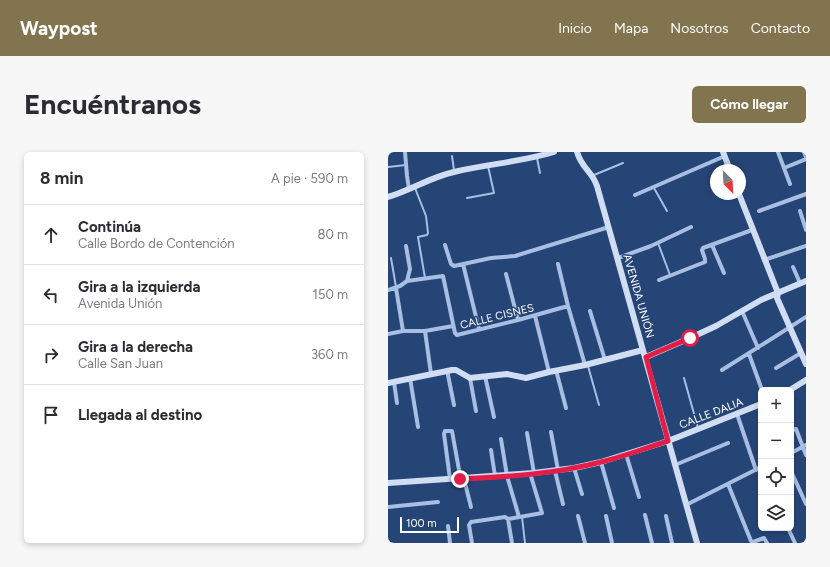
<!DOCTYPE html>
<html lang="es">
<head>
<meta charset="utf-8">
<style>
  body { margin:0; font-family:Figtree,sans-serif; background:#f7f7f7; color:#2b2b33 }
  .controls { position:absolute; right:12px; bottom:12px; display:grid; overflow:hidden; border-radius:6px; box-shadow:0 2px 6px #0003 }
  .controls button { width:36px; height:36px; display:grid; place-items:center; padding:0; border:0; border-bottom:1px solid #e1e1e2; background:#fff; color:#2b2b33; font:20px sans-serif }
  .compass { position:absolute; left:322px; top:12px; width:36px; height:36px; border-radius:50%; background:#fff; box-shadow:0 2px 6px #0003; rotate:156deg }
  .scale { position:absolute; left:12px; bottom:10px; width:59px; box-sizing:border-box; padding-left:4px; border:2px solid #fff; border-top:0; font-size:11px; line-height:14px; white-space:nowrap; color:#fff; -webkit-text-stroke:3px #264577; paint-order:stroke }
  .stop { position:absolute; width:12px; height:12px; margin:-9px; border:3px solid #e11d48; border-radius:50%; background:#fff }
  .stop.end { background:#e11d48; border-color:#fff; box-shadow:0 1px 4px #0008 }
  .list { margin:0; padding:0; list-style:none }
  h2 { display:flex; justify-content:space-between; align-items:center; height:52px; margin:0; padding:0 16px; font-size:17px }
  h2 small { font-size:13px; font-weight:400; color:#7c7c81 }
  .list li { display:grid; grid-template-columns:26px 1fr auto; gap:12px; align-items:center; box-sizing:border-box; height:60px; padding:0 16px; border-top:1px solid #e1e1e2 }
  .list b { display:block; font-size:15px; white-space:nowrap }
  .list p { margin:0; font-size:13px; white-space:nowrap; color:#7c7c81 }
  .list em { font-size:13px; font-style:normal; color:#7c7c81 }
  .icon { flex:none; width:22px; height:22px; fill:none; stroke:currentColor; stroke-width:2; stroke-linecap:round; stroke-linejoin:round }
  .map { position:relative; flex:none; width:418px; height:391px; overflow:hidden; border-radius:6px }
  header { display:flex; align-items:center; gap:24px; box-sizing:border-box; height:56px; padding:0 20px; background:#81744e; color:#fff }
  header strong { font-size:19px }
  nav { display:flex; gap:22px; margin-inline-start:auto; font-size:14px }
  .intro { display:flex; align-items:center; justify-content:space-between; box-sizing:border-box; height:96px; padding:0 24px }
  h1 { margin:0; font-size:28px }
  .button { padding:10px 18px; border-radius:6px; background:#81744e; color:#fff; font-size:14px; font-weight:700 }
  main { display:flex; gap:24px; padding:0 24px }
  aside { flex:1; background:#fff; border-radius:6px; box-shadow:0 2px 6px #0003 }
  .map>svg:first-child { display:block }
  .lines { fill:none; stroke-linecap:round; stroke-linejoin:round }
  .lane { stroke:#a8bfe3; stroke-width:2 }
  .street { stroke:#a8bfe3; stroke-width:4 }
  .secondary { stroke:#d0ddf3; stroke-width:6 }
  .route { stroke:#e11d48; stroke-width:5 }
  .labels { text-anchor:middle; stroke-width:3; stroke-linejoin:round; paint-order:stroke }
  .street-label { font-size:11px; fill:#fff; stroke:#264577 }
</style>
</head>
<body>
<header>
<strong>Waypost</strong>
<nav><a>Inicio</a><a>Mapa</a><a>Nosotros</a><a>Contacto</a></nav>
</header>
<div class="intro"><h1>Encuéntranos</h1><a class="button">Cómo llegar</a></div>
<main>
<aside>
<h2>8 min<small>A pie · 590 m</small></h2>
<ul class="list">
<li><svg class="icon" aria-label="ahead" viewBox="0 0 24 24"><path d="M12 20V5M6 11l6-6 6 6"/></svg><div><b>Continúa</b><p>Calle Bordo de Contención</p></div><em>80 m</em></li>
<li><svg class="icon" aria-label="left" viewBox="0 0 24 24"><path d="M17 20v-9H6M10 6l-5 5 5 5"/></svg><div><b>Gira a la izquierda</b><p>Avenida Unión</p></div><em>150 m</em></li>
<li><svg class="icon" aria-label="right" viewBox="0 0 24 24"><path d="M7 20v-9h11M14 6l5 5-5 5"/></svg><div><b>Gira a la derecha</b><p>Calle San Juan</p></div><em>360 m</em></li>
<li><svg class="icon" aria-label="arrive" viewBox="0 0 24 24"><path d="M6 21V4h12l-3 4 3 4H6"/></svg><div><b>Llegada al destino</b></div></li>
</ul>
</aside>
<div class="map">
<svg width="418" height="391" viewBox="0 0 418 391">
  <rect width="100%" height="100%" fill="#264577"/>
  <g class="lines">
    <!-- lane -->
    <path class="lane" d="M64,4L66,18
      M149,6L152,21
      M0,15L18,13
      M206,23L235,11
      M27,36L38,64L40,81L39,83L30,85L37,126
      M266,36L279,59
      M79,46L106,41L100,14
      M270,91L282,123
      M3,106L8,135
      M200,214L211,253
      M296,226L310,276
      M134,365L137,391"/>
    <!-- street -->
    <path class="street" d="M17,0L19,24L21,37
      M390,0L402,32
      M416,0L418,5
      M396,16L418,7
      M247,43L337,4
      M371,59L418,42
      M412,59L418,78
      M57,93L63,112L66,114L103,106L127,104L221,75
      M324,93L336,121
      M18,94L22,117L19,129
      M230,106L263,94L303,75
      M376,108L418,94
      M75,112L91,177
      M170,112L180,154L197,213
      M405,115L412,131
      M118,122L130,168
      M271,128L317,110V107L314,98L315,96L364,78
      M8,136L15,179
      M0,138L12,134L19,129L55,124L67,181L69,183L130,168L180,154
      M202,159L217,208
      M354,159L370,196
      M147,164L161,220
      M37,179L43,222
      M0,182L15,179H37L65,174
      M361,202L374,238
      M388,216L413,201
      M59,218L66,253
      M168,218L178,256
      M334,218L418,165
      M97,224L106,265
      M22,226L30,275
      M82,226L88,259
      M6,230L9,251
      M349,262L368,318
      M403,278L408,277L418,303
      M163,280L170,318
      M139,281L146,321
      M113,287L119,324L131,365
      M103,298L107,324
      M403,301L418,293
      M238,302L251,345
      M213,310L226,356
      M287,313L340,291
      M186,316L194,342
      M167,319L175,352
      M403,319L418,352
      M62,327L56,282L57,279H64L71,318
      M76,327L83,355
      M340,332L363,389L365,390L376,386L379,391
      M298,353L373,315
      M0,355L50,350
      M257,363L264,391
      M190,364L197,391
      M218,364L224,391
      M278,364L284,391
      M120,367L124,391
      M60,374L62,391
      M400,376L407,391
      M84,391L81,373L83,370L117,365L120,367L154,361L142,321"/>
    <!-- secondary -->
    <path class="secondary" d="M189,0C194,17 204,19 209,34L309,391
      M335,0L342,18
      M351,42L390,141L389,146L418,212
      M0,45C23,38 43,25 66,20C99,12 133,10 166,0
      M258,205L302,186L328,174L373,148L418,129
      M0,231L64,218H68L82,226L119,222L138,226L161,220L197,213L255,198
      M402,238L418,228
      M0,331L146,321L186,316L213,310L280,289L373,252"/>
  </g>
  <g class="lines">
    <!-- route -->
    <path class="route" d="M72,327C119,325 167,322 213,310C235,305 258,296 280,289L258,205L302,186"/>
  </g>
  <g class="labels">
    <!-- street labels -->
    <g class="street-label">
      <text transform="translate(251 144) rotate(74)" y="4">AVENIDA UNIÓN</text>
      <text transform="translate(109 164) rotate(-14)" y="4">CALLE CISNES</text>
      <text transform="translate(323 261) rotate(-21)" y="4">CALLE DALIA</text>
    </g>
  </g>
</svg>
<div class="controls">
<button>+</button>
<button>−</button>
<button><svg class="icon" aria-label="locate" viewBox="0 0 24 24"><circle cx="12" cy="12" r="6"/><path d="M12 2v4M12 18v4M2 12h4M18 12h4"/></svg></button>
<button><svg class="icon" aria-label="layers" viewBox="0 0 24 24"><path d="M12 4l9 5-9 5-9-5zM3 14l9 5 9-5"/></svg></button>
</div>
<svg class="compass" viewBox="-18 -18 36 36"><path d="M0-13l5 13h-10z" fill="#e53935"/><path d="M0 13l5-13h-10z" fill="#7c7c81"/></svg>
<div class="scale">100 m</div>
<div class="stop" style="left:302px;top:186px"></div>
<div class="stop end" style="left:72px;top:327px"></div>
</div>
</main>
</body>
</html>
